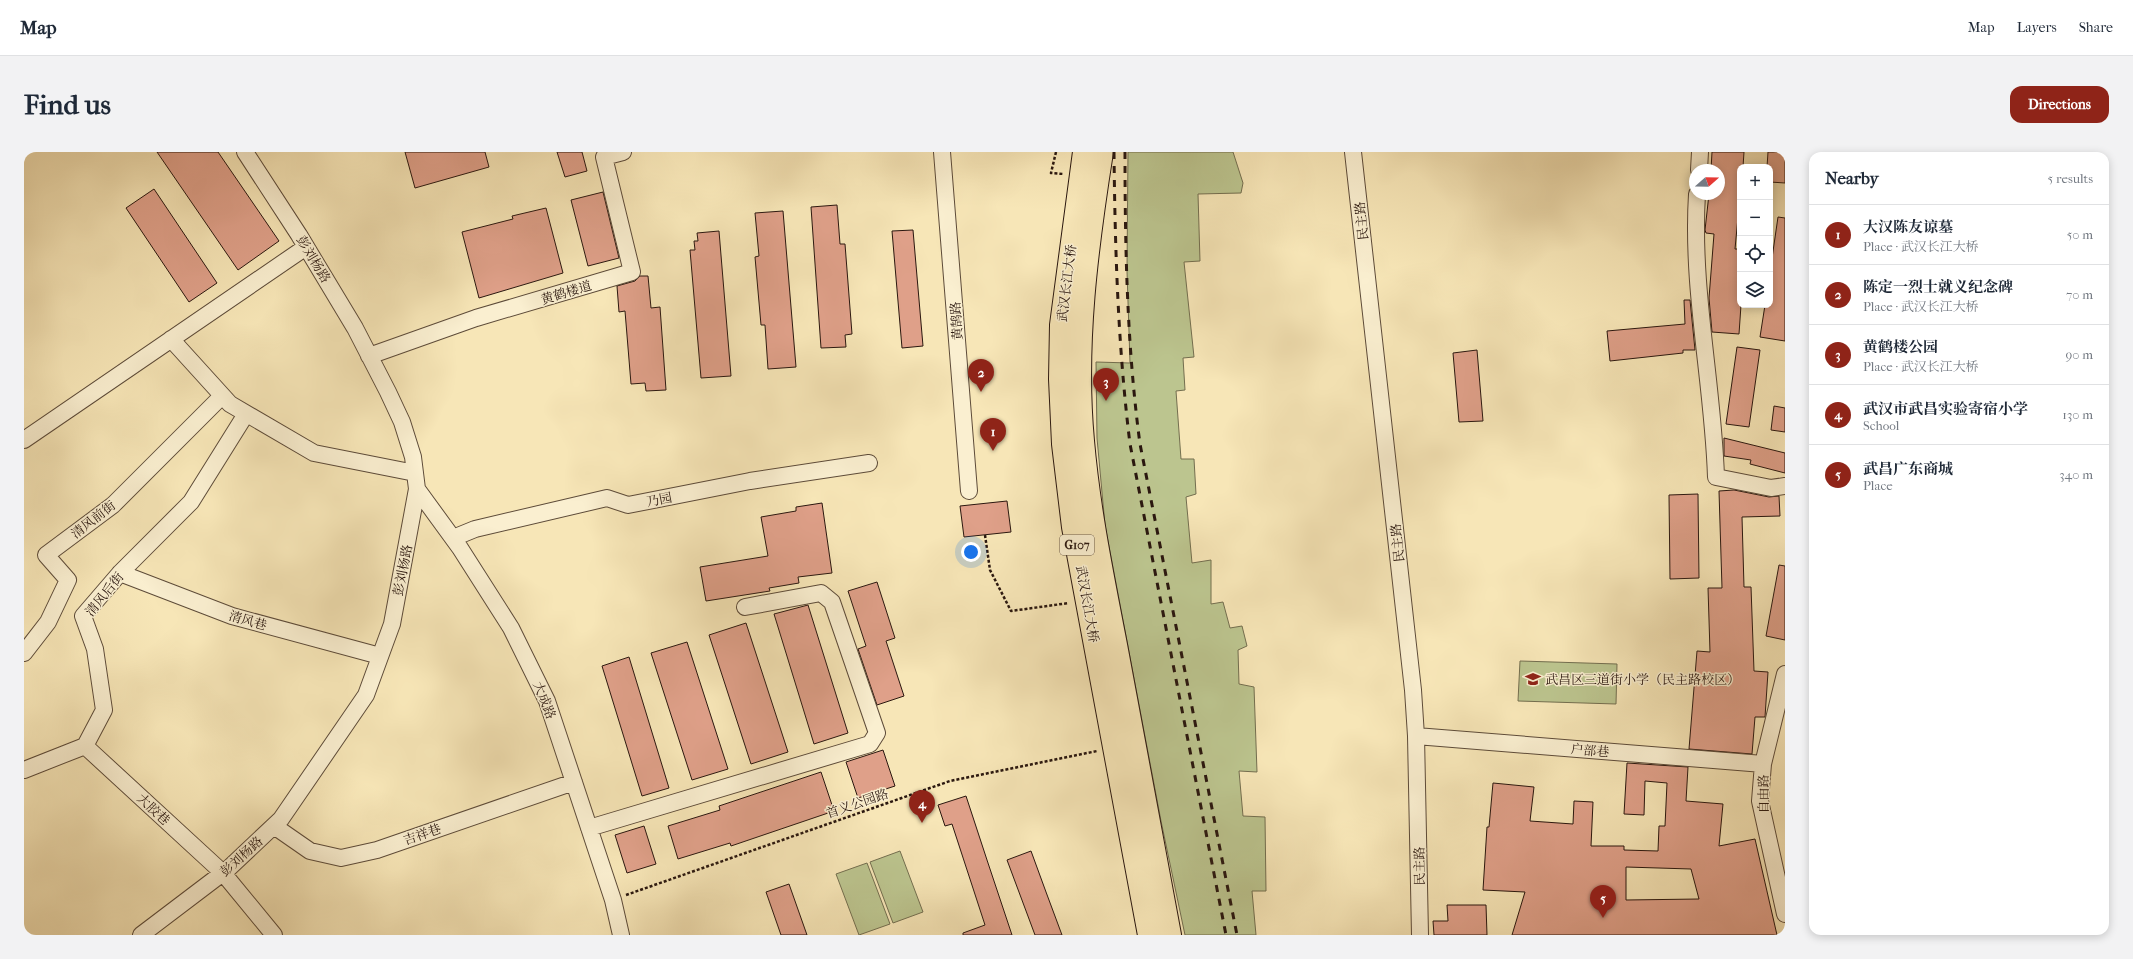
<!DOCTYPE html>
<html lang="en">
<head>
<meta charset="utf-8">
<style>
  body { margin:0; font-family:"IM FELL French Canon","Noto Serif SC",serif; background:#f2f2f3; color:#1f2937 }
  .controls { position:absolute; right:12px; top:12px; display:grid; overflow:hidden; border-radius:8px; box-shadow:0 2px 10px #0003 }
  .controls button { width:36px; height:36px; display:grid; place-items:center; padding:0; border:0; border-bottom:1px solid #e0e1e3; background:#fff; color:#1f2937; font:20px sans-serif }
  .compass { position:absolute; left:1665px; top:12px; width:36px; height:36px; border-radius:50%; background:#fff; box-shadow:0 2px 10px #0003; rotate:70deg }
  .you { position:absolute; left:947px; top:400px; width:14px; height:14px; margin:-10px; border:3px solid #fff; border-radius:50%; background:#1a73e8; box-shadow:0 0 0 6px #1a73e833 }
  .badge { display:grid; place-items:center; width:26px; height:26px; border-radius:50%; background:#8f2418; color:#fff; font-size:13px; font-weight:700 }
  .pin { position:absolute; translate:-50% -33px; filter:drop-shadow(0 1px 2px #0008) }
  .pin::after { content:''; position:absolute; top:21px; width:14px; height:12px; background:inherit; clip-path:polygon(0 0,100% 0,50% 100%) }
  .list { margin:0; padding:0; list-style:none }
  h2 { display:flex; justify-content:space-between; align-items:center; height:52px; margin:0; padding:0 16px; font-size:17px }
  h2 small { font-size:13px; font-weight:400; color:#747a83 }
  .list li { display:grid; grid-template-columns:26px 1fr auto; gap:12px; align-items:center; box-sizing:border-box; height:60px; padding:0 16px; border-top:1px solid #e0e1e3 }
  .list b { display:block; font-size:15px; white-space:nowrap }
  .list p { margin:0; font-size:13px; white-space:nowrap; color:#747a83 }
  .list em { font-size:13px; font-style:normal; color:#747a83 }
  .icon { flex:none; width:22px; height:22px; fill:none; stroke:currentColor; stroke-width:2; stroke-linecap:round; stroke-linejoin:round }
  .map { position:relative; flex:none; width:1761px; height:783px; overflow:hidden; border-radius:12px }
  header { display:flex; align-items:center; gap:24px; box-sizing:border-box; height:56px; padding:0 20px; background:#fff; border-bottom:1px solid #e0e1e3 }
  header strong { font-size:19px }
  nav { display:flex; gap:22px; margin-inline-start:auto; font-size:14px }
  .intro { display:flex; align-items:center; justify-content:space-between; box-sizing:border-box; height:96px; padding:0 24px }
  h1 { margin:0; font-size:28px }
  .button { padding:10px 18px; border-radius:12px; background:#8f2418; color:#fff; font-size:14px; font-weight:700 }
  main { display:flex; gap:24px; padding:0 24px }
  aside { flex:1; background:#fff; border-radius:12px; box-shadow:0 2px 10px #0003 }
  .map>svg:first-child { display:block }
  .green { fill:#bcc58f; stroke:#736e4f }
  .building { fill:#dfa089; stroke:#2a170f; fill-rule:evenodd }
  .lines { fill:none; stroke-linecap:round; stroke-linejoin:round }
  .minor-casing { stroke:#5d4b39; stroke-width:18 }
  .highway-casing { stroke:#2a170f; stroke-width:24 }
  .path { stroke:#2a170f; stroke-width:2.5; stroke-dasharray:3 2; stroke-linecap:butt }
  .minor { stroke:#faefd0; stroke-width:16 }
  .highway { stroke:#f7e6b7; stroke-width:22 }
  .rail { stroke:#2a170f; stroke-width:3; stroke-dasharray:7 7; stroke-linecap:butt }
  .labels { text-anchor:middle; stroke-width:3; stroke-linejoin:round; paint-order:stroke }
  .shield { fill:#faefd0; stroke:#685849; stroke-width:1 }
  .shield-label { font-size:12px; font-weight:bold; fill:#2a170f }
  .street-label { font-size:13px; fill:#2a170f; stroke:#faefd0 }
  .poi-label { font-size:13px; fill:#2a170f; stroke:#faefd0; text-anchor:start }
</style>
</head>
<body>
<header>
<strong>Map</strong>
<nav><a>Map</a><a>Layers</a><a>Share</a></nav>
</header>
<div class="intro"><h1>Find us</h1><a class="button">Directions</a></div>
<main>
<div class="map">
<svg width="1761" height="783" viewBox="0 0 1761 783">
  <rect width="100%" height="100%" fill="#f7e6b7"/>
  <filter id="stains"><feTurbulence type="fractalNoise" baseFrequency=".005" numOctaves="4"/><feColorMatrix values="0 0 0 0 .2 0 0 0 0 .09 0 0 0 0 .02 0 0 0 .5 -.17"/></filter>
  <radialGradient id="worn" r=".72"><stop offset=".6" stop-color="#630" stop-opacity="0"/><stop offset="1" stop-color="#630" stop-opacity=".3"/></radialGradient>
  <!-- green -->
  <path class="green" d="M1104,0H1209L1219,31L1217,41L1174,42L1176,109L1160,110L1170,205L1159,206L1161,238L1152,239L1157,307H1170L1172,342L1162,345L1168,411L1187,408V452L1199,450L1206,476L1218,474L1223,494L1214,498L1215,532L1230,535L1233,620L1215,619L1219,664L1241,665L1242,739H1228L1232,783H1161L1137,669L1081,373L1073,286L1072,210L1106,211L1103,119Z
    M1496,509L1593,512L1592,552L1494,549Z
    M876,699L899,760L869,771L846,710Z
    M843,711L866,772L835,783L812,722Z"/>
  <!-- building -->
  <path class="building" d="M133,0H194L255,89L214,118Z
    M381,0H461L465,15L391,36Z
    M533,0H558L563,19L541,25Z
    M1688,0H1720L1719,15H1716V44L1711,97H1716L1717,153L1715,182L1688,180L1685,146L1690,82L1682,81L1681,78L1685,42H1695V18H1687Z
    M1744,0H1761V31L1746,30V15H1743Z
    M130,37L193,131L165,150L102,56Z
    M579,40L595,106L564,114L547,48Z
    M813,53L816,92H821L828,182L821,183L822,195L797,196L787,55Z
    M522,56L539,121L455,146L438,80L489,67L488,64Z
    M759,59L772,215L744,217L741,173H737L731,105L735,104L731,61Z
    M1754,65L1761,66V189L1736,185L1741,153H1746V120Z
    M889,78L899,194L878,196L868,79Z
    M695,79L707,224L677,226L666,98H671L670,89H674L673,81Z
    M616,124H624L627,156L636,155L642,238L622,239L621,231L607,232L601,159L595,160L593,134L611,129Z
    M1660,148H1666L1671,198H1659V201L1586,209L1583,179L1661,172Z
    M1713,195L1736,198L1725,275L1702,272Z
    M1453,198L1459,269L1435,270L1429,201Z
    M1750,254L1761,256V280L1747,278Z
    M1700,286L1761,301V321L1726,312L1727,308L1700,304Z
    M1710,338L1745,345L1755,344L1756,364L1718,365L1720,435H1727L1730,519L1744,520L1741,565H1731L1728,602L1665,597L1673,499L1686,500L1684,436H1698L1695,339Z
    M1674,342L1675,426L1646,427L1645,343Z
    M983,349L987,380L940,385L936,354Z
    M798,351L808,421L774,425L775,431L745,436L746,439L682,449L676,415L744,404L737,365L772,359V355Z
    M1755,413L1761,414V488L1742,484Z
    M853,430L871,486L862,489L880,544L853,553L834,497L842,494L824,439Z
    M784,453L824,581L790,592L750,462Z
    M722,471L764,600L727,612L685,483Z
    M663,490L704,617L668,628L627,501Z
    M605,505L645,636L618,644L578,514Z
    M859,598L871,634L834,646L822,610Z
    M1603,611L1664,615L1662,649L1699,652L1695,694L1731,687L1753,783H1488L1501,740L1459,738L1463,675H1465L1469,631L1510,635L1506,669L1549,672L1550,649L1569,650L1567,694H1600V698L1634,699L1635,674H1641L1643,631L1621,629L1620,663L1600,662ZM1602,715L1667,717L1675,747L1602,748Z
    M797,620L810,659L707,694L706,691L654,707L644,674L696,658L695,654Z
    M942,644L963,708L988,783H939V781L961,773L928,672L921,674L914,653Z
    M620,674L632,712L603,721L591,683Z
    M1007,699L1022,740L1038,783H1011L983,708Z
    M765,732L783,783H757L742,740Z
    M1423,753H1462L1463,783H1410L1409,769H1424Z"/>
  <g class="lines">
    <defs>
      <path id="minor" d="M918,0L945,339
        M1329,0L1389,538L1392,584L1396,783
        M1675,18L1676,0
        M1673,42C1667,137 1689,231 1692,325L1747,336L1761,334
        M147,187L206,252L290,301L391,321
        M345,204L452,166L608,120L580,5L599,0
        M0,288L282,95
        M393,337L436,396L487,476L523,549L589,748L597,783
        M429,386L451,377L583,346L604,353L726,329L845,311
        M96,421L208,464L356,504
        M0,501L24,470L44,428L22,403L89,353L198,244
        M1761,522L1739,612L1736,649L1761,762
        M1392,584L1739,612
        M61,594L199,721L250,783
        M0,618L61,594L80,558L71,497L59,464L96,421L167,350L222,262
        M250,674L286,699L317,706L353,698L550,630
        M565,676L846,592L853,581L808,450L797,441L721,455
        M117,783L204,717L257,667L342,543L368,472L393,337L389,305L378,270L364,240L331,176L275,83L221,0"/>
      <path id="highway" d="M1060,0L1037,173L1036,227L1039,292L1049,375L1125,783
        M1078,0C1063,95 1050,193 1059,289C1065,358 1079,426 1092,493C1110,590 1128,686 1146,783"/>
    </defs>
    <!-- minor casing -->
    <use href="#minor" class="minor-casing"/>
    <!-- highway casing -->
    <use href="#highway" class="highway-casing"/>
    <!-- path -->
    <path class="path" d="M1032,0L1027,21L1040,22
      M961,383L966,418L987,459L1045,451
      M602,743L926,629L1073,599"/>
    <!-- minor -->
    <use href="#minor" class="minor"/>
    <!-- highway -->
    <use href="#highway" class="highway"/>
    <!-- rail -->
    <path class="rail" d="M1090,0C1091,98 1094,195 1106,292L1202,783
      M1101,0C1101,97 1103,195 1116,292L1213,783"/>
  </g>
  <!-- icons -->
  <defs>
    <symbol id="school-bare" viewBox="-9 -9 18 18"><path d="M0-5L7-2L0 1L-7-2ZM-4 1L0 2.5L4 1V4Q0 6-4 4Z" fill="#8f2418" stroke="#faefd0" stroke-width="2.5" paint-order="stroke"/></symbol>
  </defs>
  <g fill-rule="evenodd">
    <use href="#school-bare" x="1498" y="516" width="22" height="22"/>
  </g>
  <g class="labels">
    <!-- shield labels -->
    <rect class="shield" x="1036" y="383" width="34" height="20" rx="3"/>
    <g class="shield-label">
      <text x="1053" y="397">G107</text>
    </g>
    <!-- street labels -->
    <g class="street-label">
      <text transform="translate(1337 69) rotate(-96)" y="5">民主路</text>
      <text transform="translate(290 107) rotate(59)" y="5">彭刘杨路</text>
      <text transform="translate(1042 131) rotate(-83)" y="5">武汉长江大桥</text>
      <text transform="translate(542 140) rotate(-17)" y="5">黄鹤楼道</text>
      <text transform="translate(932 169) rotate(-94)" y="5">黄鹄路</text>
      <text transform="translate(635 347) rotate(-11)" y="5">乃园</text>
      <text transform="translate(69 367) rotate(-38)" y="5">清风前街</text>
      <text transform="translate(1373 391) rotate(-96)" y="5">民主路</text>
      <text transform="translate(378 418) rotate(-79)" y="5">彭刘杨路</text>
      <text transform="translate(80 442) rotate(-51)" y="5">清风后街</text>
      <text transform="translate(1064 452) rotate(80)" y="5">武汉长江大桥</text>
      <text transform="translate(224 468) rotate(16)" y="5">清风巷</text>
      <text transform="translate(521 548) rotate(68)" y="5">大成路</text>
      <text transform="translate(1566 598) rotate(5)" y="5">户部巷</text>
      <text transform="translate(1739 642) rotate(-90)" y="5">自由路</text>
      <text transform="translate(833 651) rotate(-19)" y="5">首义公园路</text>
      <text transform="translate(130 657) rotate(43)" y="5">大胶巷</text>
      <text transform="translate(398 682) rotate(-19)" y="5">吉祥巷</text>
      <text transform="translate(217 704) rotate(-42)" y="5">彭刘杨路</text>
      <text transform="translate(1395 714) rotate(-91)" y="5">民主路</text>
    </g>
    <!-- poi labels -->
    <g class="poi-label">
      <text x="1521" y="532">武昌区三道街小学（民主路校区）</text>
    </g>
  </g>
  <rect width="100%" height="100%" filter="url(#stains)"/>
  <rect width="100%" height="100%" fill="url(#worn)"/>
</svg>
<div class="controls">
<button>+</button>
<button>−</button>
<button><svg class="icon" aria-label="locate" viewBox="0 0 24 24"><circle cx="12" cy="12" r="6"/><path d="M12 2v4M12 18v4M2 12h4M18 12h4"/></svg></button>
<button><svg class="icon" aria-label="layers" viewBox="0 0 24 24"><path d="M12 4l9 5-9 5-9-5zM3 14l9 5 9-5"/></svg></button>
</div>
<svg class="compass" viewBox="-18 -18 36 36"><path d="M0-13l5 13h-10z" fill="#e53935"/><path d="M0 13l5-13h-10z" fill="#747a83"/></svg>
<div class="you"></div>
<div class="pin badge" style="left:969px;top:299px">1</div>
<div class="pin badge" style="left:957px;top:240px">2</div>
<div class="pin badge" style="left:1082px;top:249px">3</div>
<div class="pin badge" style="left:898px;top:671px">4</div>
<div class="pin badge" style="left:1579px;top:766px">5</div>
</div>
<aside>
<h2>Nearby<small>5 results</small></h2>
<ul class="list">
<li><span class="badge">1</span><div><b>大汉陈友谅墓</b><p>Place · 武汉长江大桥</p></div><em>50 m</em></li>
<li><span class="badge">2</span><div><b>陈定一烈士就义纪念碑</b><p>Place · 武汉长江大桥</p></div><em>70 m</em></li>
<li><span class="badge">3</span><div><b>黄鹤楼公园</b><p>Place · 武汉长江大桥</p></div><em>90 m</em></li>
<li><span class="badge">4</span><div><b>武汉市武昌实验寄宿小学</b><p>School</p></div><em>130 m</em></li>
<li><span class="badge">5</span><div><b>武昌广东商城</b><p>Place</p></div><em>340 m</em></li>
</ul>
</aside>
</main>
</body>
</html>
